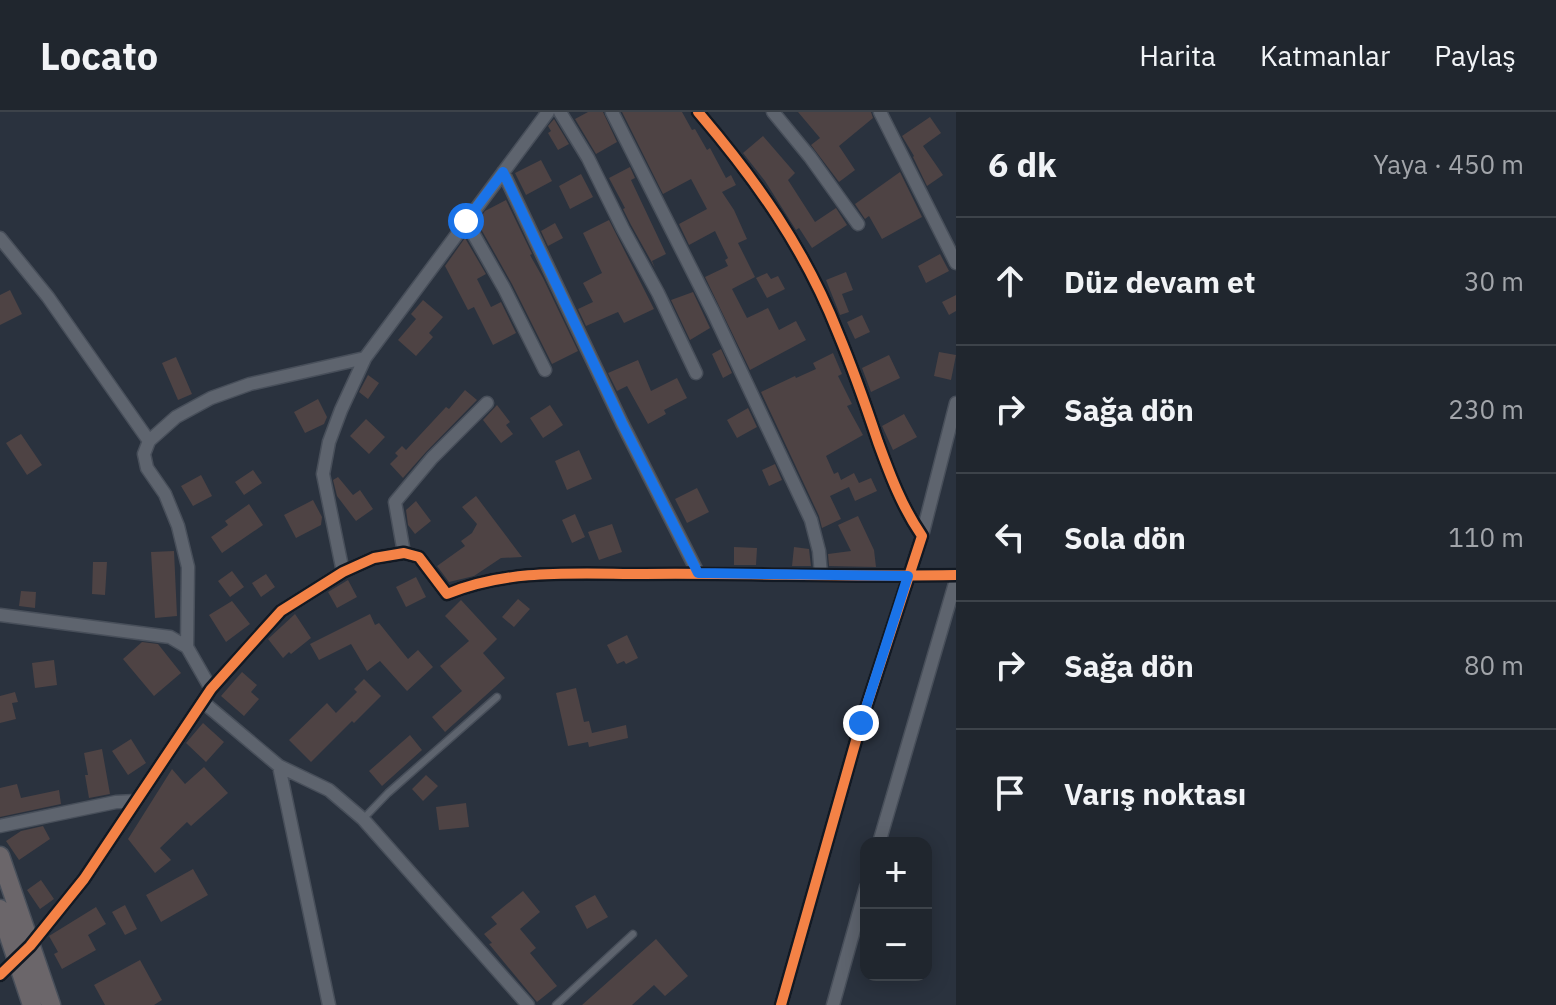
<!DOCTYPE html>
<html lang="tr">
<head>
<meta charset="utf-8">
<style>
  body { margin:0; font-family:"IBM Plex Sans",sans-serif; background:#2d323a; color:#f1f3f6 }
  .controls { position:absolute; right:24px; bottom:24px; display:grid; overflow:hidden; border-radius:16px; box-shadow:0 4px 20px #0003 }
  .controls button { width:72px; height:72px; display:grid; place-items:center; padding:0; border:0; border-bottom:2px solid #3d434a; background:#20262e; color:#f1f3f6; font:40px sans-serif }
  .stop { position:absolute; width:24px; height:24px; margin:-18px; border:6px solid #1a73e8; border-radius:50%; background:#fff }
  .stop.end { background:#1a73e8; border-color:#fff; box-shadow:0 2px 8px #0008 }
  .list { margin:0; padding:0; list-style:none }
  h2 { display:flex; justify-content:space-between; align-items:center; height:104px; margin:0; padding:0 32px; font-size:34px }
  h2 small { font-size:26px; font-weight:400; color:#a2a5aa }
  .list li { display:grid; grid-template-columns:52px 1fr auto; gap:24px; align-items:center; box-sizing:border-box; height:128px; padding:0 32px; border-top:2px solid #3d434a }
  .list b { display:block; font-size:30px; white-space:nowrap }
  .list em { font-size:26px; font-style:normal; color:#a2a5aa }
  .icon { flex:none; width:44px; height:44px; fill:none; stroke:currentColor; stroke-width:2; stroke-linecap:round; stroke-linejoin:round }
  .map { position:relative; flex:none; width:956px; height:893px; overflow:hidden }
  header { display:flex; align-items:center; gap:48px; box-sizing:border-box; height:112px; padding:0 40px; background:#20262e; border-bottom:2px solid #3d434a }
  header strong { font-size:38px }
  nav { display:flex; gap:44px; margin-inline-start:auto; font-size:28px }
  main { display:flex }
  aside { flex:1; background:#20262e }
  .map>svg:first-child { display:block }
  .building { fill:#4e4344 }
  .lines { fill:none; stroke-linecap:round; stroke-linejoin:round }
  .service-casing { stroke:#484f5a; stroke-width:9 }
  .minor-casing { stroke:#484f5a; stroke-width:15 }
  .primary-casing { stroke:#484f5a; stroke-width:21 }
  .service { stroke:#5e646e; stroke-width:6 }
  .minor { stroke:#5e646e; stroke-width:12 }
  .primary { stroke:#6b666a; stroke-width:18 }
  .cycleway-casing { stroke:#121923; stroke-width:15 }
  .cycleway { stroke:#f48246; stroke-width:10 }
  .route { stroke:#1a73e8; stroke-width:10 }
</style>
</head>
<body>
<header>
<strong>Locato</strong>
<nav><a>Harita</a><a>Katmanlar</a><a>Paylaş</a></nav>
</header>
<main>
<div class="map">
<svg width="956" height="893" viewBox="0 0 956 893">
  <rect width="100%" height="100%" fill="#2a323e"/>
  <!-- building -->
  <path class="building" d="M588,0H603L617,30L596,42L575,7Z
    M622,0H682L692,18L695,17L707,38L710,36L726,66L731,63L736,73L722,80L734,98L747,127L738,131L755,165L732,177L747,206L768,196L779,218L796,209L806,228L750,258L705,165L728,154L725,148L728,146L715,119L689,133L679,112L707,97L691,67L663,82Z
    M798,0H871L873,6L839,34L855,58L839,70L811,33L820,26Z
    M930,5L941,21L923,34L943,63L927,74L913,45L914,44L902,24Z
    M554,7L569,32L558,38L548,21L551,19L548,14Z
    M763,24L795,61L788,68L815,110L836,96L847,113L812,136L799,116L796,118L765,69L743,41Z
    M541,48L552,69L526,83L515,61Z
    M630,55L635,66L631,68L666,142L652,149L655,156L631,113L623,97L625,96L609,66Z
    M900,60L922,105L882,127L869,104L865,107L855,92Z
    M581,62L593,85L570,97L559,74Z
    M506,88L532,142L530,143L543,166L578,239L552,252L512,172L481,117L483,116L479,108L485,99Z
    M609,108L654,197L624,211L618,200L586,214L578,197L593,190L583,171L602,161L583,121Z
    M555,111L563,126L548,134L541,119Z
    M465,126L486,162L477,167L491,195L501,190L516,221L493,233L474,195L468,198L445,154Z
    M940,142L949,159L926,171L918,154Z
    M846,160L853,178L842,182L849,200L840,203L826,168Z
    M767,161L771,167L778,164L785,177L767,186L756,166Z
    M10,178L22,202L0,213V183Z
    M693,180L710,216L690,228L671,188Z
    M956,183V199L949,203L942,190Z
    M423,188L443,205L429,221L433,225L416,244L398,228L416,207L411,202Z
    M862,203L870,220L855,227L847,210Z
    M721,237L732,261L723,266L712,242Z
    M939,240L956,243L951,268L934,264Z
    M833,241L842,262L838,264L852,292L847,294L863,323L826,344L834,362L838,360L841,368L854,361L859,371L871,366L877,379L855,389L849,375L830,384L841,407L822,416L819,404L761,280L795,264L796,266L816,257L813,251Z
    M889,243L900,266L871,280L862,256Z
    M176,245L192,282L178,288L162,251Z
    M638,248L651,279L677,266L687,286L664,298L666,302L648,312L627,274L617,279L608,261Z
    M368,263L379,271L368,287L359,280Z
    M465,278L477,288L426,340L403,366L390,352L398,344L395,341L402,334L406,338L446,295L449,297Z
    M318,287L327,305L324,312L305,321L294,300Z
    M497,293L510,310L506,313L513,322L501,331L483,308Z
    M550,293L563,313L543,326L530,306Z
    M748,296L757,315L737,326L727,308Z
    M904,302L917,325L893,338L882,314Z
    M366,307L385,325L369,342L350,324Z
    M21,322L42,353L27,363L6,331Z
    M579,338L592,367L567,378L555,349Z
    M775,352L782,368L769,374L762,358Z
    M253,358L262,371L244,383L235,370Z
    M201,363L212,384L193,394L181,374Z
    M338,365L353,383L360,378L373,397L356,409L337,384L333,368Z
    M697,376L709,400L687,411L675,387Z
    M476,384L522,445L501,446L474,464L449,470L437,454L465,434L461,429L472,421L477,412L462,395Z
    M313,388L322,405L321,413L296,426L284,403Z
    M416,389L431,409L415,422L408,413L406,398Z
    M249,392L263,413L222,441L211,425L228,413L225,409Z
    M575,402L585,425L572,431L562,408Z
    M858,404L874,438L876,455L829,454L828,442L851,439L838,413Z
    M612,412L622,440L599,448L588,420Z
    M734,435L757,436L756,453H734Z
    M794,435L809,437L811,454H792Z
    M174,439L177,504L155,506L151,440Z
    M93,450H107L105,483L92,482Z
    M232,459L244,475L230,485L218,469Z
    M266,462L275,475L261,485L252,471Z
    M416,465L426,485L406,495L396,475Z
    M348,468L357,485L337,496L328,480Z
    M21,479L36,480L35,496L19,494Z
    M518,487L530,497L514,515L502,505Z
    M461,488L497,527L483,541L505,566L445,620L432,605L462,579L440,554L469,529L445,504Z
    M232,489L250,512L226,530L209,503Z
    M295,502L311,526L291,542L289,540L283,546L268,527Z
    M370,502L375,513L379,511L408,547L418,538L433,555L407,579L380,549L367,559L351,532L319,548L310,532Z
    M627,523L638,546L626,552L624,549L617,552L607,533Z
    M142,530L158,532L181,561L154,584L123,547Z
    M54,548L57,573L35,576L32,551Z
    M242,560L257,573L251,580L259,587L244,604L221,584Z
    M364,567L381,584L354,611L352,609L311,650L289,628L327,591L336,601L357,580L354,577Z
    M576,576L584,610L589,609L592,621L626,613L628,626L589,635L588,630L568,634L556,581Z
    M15,580L18,590L12,591L16,607L0,611V584Z
    M203,611L224,630L206,650L186,631Z
    M410,623L422,638L382,674L369,659Z
    M131,627L146,651L128,663L112,639Z
    M102,637L110,682L89,686L85,663H88L84,641Z
    M204,655L228,681L191,714L187,710L160,736L171,748L155,761L128,727L172,657L185,672Z
    M426,663L438,674L423,689L412,677Z
    M17,672L21,686L59,678L61,692L0,705V676Z
    M466,691L469,715L439,718L436,695Z
    M43,714L50,727L19,748L6,729L21,719Z
    M193,757L208,783L161,810L146,783Z
    M41,768L54,787L40,797L27,778Z
    M523,779L540,800L520,817L536,836L530,841L557,874L537,890L489,832L492,831L484,822L497,812L491,805Z
    M595,783L608,805L587,817L575,794Z
    M125,793L137,817L125,823L112,800Z
    M96,795L106,812L88,823L96,838L62,857L54,842L58,840L49,824Z
    M656,827L688,864L665,884L654,873L632,893H582Z
    M140,848L162,888L154,893H105L94,873Z"/>
  <g class="lines">
    <defs>
      <path id="service" d="M363,707L388,681L497,585
        M556,893L633,822"/>
      <path id="minor" d="M560,0L588,46L623,117L658,181L696,261
        M612,0L713,200L811,408L819,439L821,463
        M698,0C756,68 805,137 838,221C853,257 866,294 878,330C890,363 902,395 922,424L861,611L781,893
        M773,0L810,45L858,112
        M880,0L956,151
        M503,60L622,311L698,461
        M466,109L504,176L545,258
        M0,126L48,185L149,329
        M922,424L956,291
        M404,441L395,390L432,346L487,291
        M343,460L323,362L329,330L341,298L365,246L548,0
        M0,503L170,525L187,535L211,577
        M187,535L188,455L178,414L165,382L147,356L144,342L149,329L176,305L211,286L250,272L365,246
        M203,590L279,654L329,678L363,707L528,893
        M279,654L329,893
        M0,714L116,690L136,689
        M879,731L956,468
        M0,863L30,834L84,767L211,577L281,499L343,460L374,446L404,441L419,445L447,482C509,456 578,462 645,462C749,461 852,465 956,463
        M833,893L866,775"/>
      <path id="primary" d="M0,744L51,893
        M0,797L32,893"/>
    </defs>
    <!-- service casing -->
    <use href="#service" class="service-casing"/>
    <!-- minor casing -->
    <use href="#minor" class="minor-casing"/>
    <!-- primary casing -->
    <use href="#primary" class="primary-casing"/>
    <!-- service -->
    <use href="#service" class="service"/>
    <!-- minor -->
    <use href="#minor" class="minor"/>
    <!-- primary -->
    <use href="#primary" class="primary"/>
    <defs>
      <path id="cycleway" d="M698,0C756,68 805,137 838,221C853,257 866,294 878,330C890,363 902,395 922,424L861,611L781,893
        M0,863L30,834L84,767L211,577L281,499L343,460L374,446L404,441L419,445L447,482C509,456 578,462 645,462C749,461 852,465 956,463"/>
    </defs>
    <!-- cycleway casing -->
    <use href="#cycleway" class="cycleway-casing"/>
    <!-- cycleway -->
    <use href="#cycleway" class="cycleway"/>
  </g>
  <g class="lines">
    <!-- route -->
    <path class="route" d="M466,109L503,60L622,311L698,461L908,464L861,611"/>
  </g>
</svg>
<div class="controls">
<button>+</button>
<button>−</button>
</div>
<div class="stop" style="left:466px;top:109px"></div>
<div class="stop end" style="left:861px;top:611px"></div>
</div>
<aside>
<h2>6 dk<small>Yaya · 450 m</small></h2>
<ul class="list">
<li><svg class="icon" aria-label="ahead" viewBox="0 0 24 24"><path d="M12 20V5M6 11l6-6 6 6"/></svg><div><b>Düz devam et</b></div><em>30 m</em></li>
<li><svg class="icon" aria-label="right" viewBox="0 0 24 24"><path d="M7 20v-9h11M14 6l5 5-5 5"/></svg><div><b>Sağa dön</b></div><em>230 m</em></li>
<li><svg class="icon" aria-label="left" viewBox="0 0 24 24"><path d="M17 20v-9H6M10 6l-5 5 5 5"/></svg><div><b>Sola dön</b></div><em>110 m</em></li>
<li><svg class="icon" aria-label="right" viewBox="0 0 24 24"><path d="M7 20v-9h11M14 6l5 5-5 5"/></svg><div><b>Sağa dön</b></div><em>80 m</em></li>
<li><svg class="icon" aria-label="arrive" viewBox="0 0 24 24"><path d="M6 21V4h12l-3 4 3 4H6"/></svg><div><b>Varış noktası</b></div></li>
</ul>
</aside>
</main>
</body>
</html>
